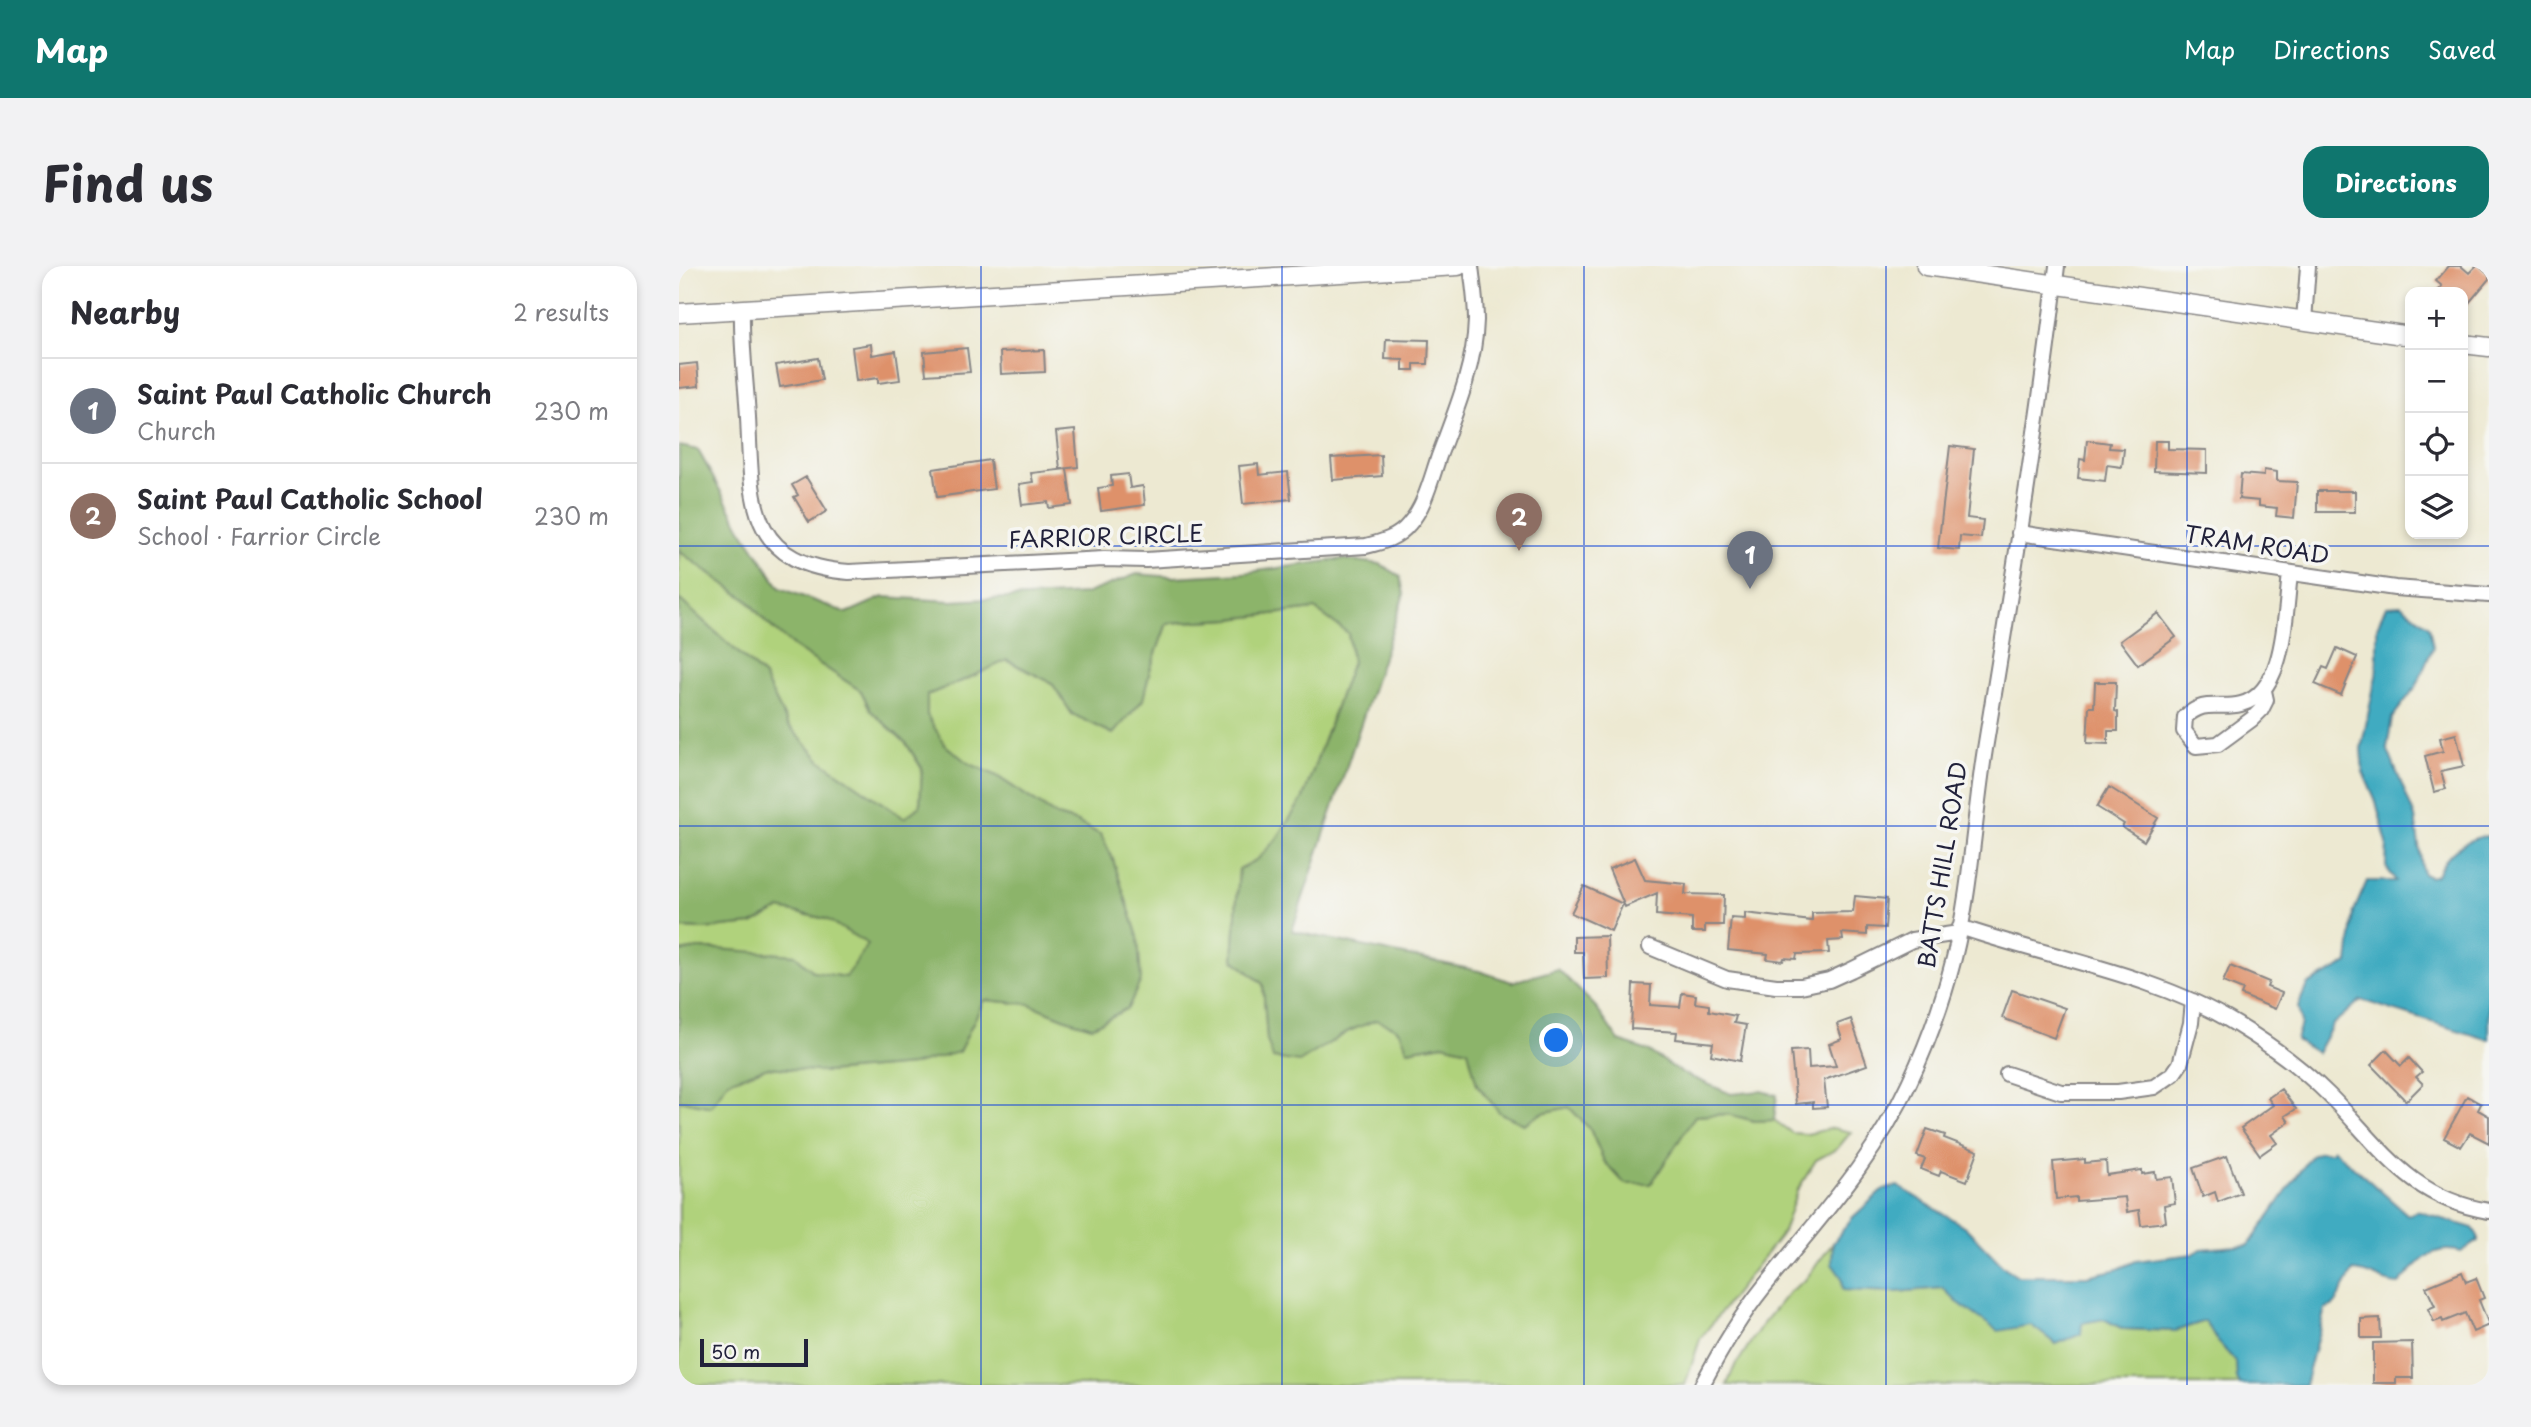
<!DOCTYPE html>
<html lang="en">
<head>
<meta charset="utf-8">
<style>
  body { margin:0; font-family:"Playpen Sans",sans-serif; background:#f2f2f3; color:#2b2b33 }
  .controls { position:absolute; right:21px; top:21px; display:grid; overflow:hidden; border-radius:14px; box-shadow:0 4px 10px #0003 }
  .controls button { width:63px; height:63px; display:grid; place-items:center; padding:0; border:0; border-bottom:2px solid #e1e1e2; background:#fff; color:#2b2b33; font:35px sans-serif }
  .scale { position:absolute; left:21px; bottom:18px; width:108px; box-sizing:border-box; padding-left:7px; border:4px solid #22223b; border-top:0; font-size:19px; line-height:24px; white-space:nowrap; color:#22223b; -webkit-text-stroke:5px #f6f6f2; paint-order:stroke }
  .you { position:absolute; left:878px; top:775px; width:24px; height:24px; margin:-18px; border:5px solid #fff; border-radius:50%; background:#1a73e8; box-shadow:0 0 0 10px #1a73e833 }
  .badge { display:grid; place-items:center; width:46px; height:46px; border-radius:50%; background:#0f766e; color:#fff; font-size:23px; font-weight:700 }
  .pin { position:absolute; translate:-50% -58px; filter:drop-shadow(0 2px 4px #0008) }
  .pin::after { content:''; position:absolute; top:37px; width:24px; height:21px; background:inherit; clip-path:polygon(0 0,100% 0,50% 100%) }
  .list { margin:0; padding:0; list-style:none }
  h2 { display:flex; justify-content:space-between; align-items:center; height:91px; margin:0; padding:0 28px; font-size:30px }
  h2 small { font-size:23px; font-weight:400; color:#7c7c81 }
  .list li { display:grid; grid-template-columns:46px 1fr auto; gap:21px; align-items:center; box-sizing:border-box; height:105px; padding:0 28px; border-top:2px solid #e1e1e2 }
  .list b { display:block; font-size:26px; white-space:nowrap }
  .list p { margin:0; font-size:23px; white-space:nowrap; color:#7c7c81 }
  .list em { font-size:23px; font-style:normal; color:#7c7c81 }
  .icon { flex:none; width:38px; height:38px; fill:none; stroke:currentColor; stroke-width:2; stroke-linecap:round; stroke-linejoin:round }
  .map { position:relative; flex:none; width:1810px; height:1119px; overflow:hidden; border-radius:21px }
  header { display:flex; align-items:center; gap:42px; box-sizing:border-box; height:98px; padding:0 35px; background:#0f766e; color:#fff }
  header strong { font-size:33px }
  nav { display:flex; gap:38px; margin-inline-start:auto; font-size:24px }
  .intro { display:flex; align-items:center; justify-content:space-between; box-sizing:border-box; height:168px; padding:0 42px }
  h1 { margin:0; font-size:49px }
  .button { padding:18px 32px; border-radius:21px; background:#0f766e; color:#fff; font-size:24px; font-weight:700 }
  main { display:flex; gap:42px; padding:0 42px }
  aside { flex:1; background:#fff; border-radius:21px; box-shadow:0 4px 10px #0003 }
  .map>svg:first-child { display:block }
  .green { fill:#b0d27b; stroke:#697a5b; stroke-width:2 }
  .forest { fill:#8cb46b; stroke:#576b53; stroke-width:2 }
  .water { fill:#41abc1; stroke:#32667e; stroke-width:2 }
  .building { fill:#de916b }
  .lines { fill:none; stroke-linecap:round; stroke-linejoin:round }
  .minor-casing { stroke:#888686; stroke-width:18 }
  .tertiary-casing { stroke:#888686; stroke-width:21 }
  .minor { stroke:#fff; stroke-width:14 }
  .tertiary { stroke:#fff; stroke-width:18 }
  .grid { fill:none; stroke:#1d4ed8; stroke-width:2; stroke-opacity:0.55 }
  .labels { text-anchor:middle; stroke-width:7; stroke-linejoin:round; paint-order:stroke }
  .street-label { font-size:23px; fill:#22223b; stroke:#f6f6f2 }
</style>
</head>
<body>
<header>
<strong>Map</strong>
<nav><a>Map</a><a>Directions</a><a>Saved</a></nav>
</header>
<div class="intro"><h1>Find us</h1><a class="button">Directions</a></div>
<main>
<aside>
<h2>Nearby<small>2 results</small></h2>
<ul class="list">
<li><span class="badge" style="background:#6b7280">1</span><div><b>Saint Paul Catholic Church</b><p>Church</p></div><em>230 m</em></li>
<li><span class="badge" style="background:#8d6e63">2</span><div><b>Saint Paul Catholic School</b><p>School · Farrior Circle</p></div><em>230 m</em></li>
</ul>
</aside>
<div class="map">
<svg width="1810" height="1119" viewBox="0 0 1810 1119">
  <rect width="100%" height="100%" fill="#f6f6f2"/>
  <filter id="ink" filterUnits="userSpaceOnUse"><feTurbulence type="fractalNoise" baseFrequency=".0143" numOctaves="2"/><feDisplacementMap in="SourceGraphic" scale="14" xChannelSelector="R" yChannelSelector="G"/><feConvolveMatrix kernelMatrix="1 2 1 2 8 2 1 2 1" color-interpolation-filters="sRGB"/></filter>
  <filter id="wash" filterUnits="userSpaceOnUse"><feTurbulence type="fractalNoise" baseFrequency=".00686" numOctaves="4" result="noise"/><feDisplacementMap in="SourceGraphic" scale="28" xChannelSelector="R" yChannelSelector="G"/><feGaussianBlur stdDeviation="1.57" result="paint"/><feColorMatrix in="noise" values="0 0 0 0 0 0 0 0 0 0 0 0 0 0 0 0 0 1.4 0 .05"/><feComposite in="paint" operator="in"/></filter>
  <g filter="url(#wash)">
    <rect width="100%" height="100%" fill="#ede9d2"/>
    <!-- green -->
    <path class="green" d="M0,285L68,334L87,356L115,381L182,425L192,445L227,477L243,503L241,541L225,552L142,495L109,459L84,409L0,333Z
      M636,343L669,367L673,396L624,532L597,574L579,593L560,603L554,693L584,718L588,774L653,776L670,765L697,753C718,761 722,762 728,784L764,778L790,784L793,794L845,858L863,847L890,841L911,863L925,895L1016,850L1049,848L1075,855L1095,854L1113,867L1128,868L1154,862L1172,866L1158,883L1137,894L1118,925L1104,966L1021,1073L1006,1119H0V834L32,841L49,815L89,801L148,806L233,799L304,734L350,738L390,754L413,761L459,671L433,591L422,569L398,556L378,550L316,509L289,498L266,479L247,449L248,429L290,412L327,394L373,417L393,448L464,434L471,404L488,357L552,353Z
      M101,643L147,653L189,678L168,711L135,707L115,689L18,683L0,686V662L25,663L73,658Z
      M1154,977L1153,997L1163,1012L1164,1024L1217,1026L1264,1022L1278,1036L1352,1059L1377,1078L1402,1057L1425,1053L1444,1063L1496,1065L1527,1055L1540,1077L1557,1096L1558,1113L1561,1119H1048L1054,1104L1082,1060L1111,1025L1126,1014Z"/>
    <!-- forest -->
    <path class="forest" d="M0,180L19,184L61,261L101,322L168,347L204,331L272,335L406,328L458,308L494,311L564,307L663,293L701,298L721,310L725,328L613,665L800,705L833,716L879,703L915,739L940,775L969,785L1005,808L1052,828L1082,825L1098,829L1095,854L1076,855L1049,848L1016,850L972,918H946L925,895L911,863L890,841L863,847L845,858L821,847L798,819L789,784L764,778L728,784C722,762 718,761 697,754L670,765L620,796L594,792L588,774L584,718L554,693L560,603L579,593L597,574L624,532L673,396L669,367L636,343L552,353L488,357L471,404L464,434L434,468L393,448L373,417L328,394L290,412L248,429V449L266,479L289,497L316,509L378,550L398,556L422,569L433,591L459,671L462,714L449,742L413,761L390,754L350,738L305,734L280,786L233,799L148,806L89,801L49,815L32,841L0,834V686L18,683H39L116,689L135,706L167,711L189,678L147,653L101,643L73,658L25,663L0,662V333L84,409L109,459L142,495L225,552L241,540L243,502L227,477L192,445L182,425L115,381L87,356L68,334L0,285Z"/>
    <!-- water -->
    <path class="water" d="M1722,339L1750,360L1754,381L1738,419L1713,452L1708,482L1736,551L1744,608L1751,611L1758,609C1766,589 1788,570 1810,570V774L1682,734L1654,758L1638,787L1617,774L1622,757L1619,740L1628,719L1669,697L1675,645L1688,615H1717L1707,601L1708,577L1697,536L1684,506L1682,483L1698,405V361L1707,340Z
      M1654,883L1729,949L1738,945L1794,962L1799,970V975L1782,986C1752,977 1739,998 1720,1018C1702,1018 1693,1005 1674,1005L1655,1039L1646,1043L1626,1119H1561L1558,1113L1557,1096L1540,1077L1526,1055L1496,1065L1444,1063L1425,1053L1403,1057L1402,1068L1377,1078L1352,1059L1319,1065L1278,1036L1264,1022L1217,1026L1164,1024L1163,1012L1153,998L1154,977L1173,952L1205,923L1219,920L1286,961L1325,1001L1339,1010H1408L1439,1003L1457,995L1514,988L1522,983L1570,979L1632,890L1641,886H1652Z"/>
    <g id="blocks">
      <!-- building -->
      <path class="building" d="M1770,0H1782L1790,7L1797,0H1800L1810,9V13L1784,44V26H1757L1763,20L1757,15Z
        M707,73L750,74L749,98H735V104H724V94L706,93Z
        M192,78L193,89L217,85L221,114L199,117V112L177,115L173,81Z
        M288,82L291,106L247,109L245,86Z
        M365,84L366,106L322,108L321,86Z
        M139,92L143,114L101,121L97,99Z
        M18,97L20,120L0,122V99Z
        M396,164L399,201L381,203L377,166Z
        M1408,174L1431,177L1430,182L1445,183L1443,201L1428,199L1426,215L1399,212L1401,193L1406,194Z
        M1476,175H1489V183L1528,184V207L1475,205Z
        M1271,180L1295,183L1288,252L1304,254L1302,272L1281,270L1280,284L1259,282Z
        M702,189L703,210L654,214L652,192Z
        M311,194L315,223L258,231L254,203Z
        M579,198L580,209L609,206L612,233L564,238L560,200Z
        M388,203L393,239L370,242L369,236L343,239L340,218L354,216L352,207Z
        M1585,204L1598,206V215L1618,216L1615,252L1597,250L1598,242L1580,240V235L1560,233L1562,208L1585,210Z
        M449,208L451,222L464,220L466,239L422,245L419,222L433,220L432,210Z
        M127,211L148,245L130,256L115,231L119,229L113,219Z
        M1638,225H1676V246H1638Z
        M1479,347L1497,371L1459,399L1441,375Z
        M1658,382L1678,391L1662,429L1636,418L1644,401L1649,403Z
        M1416,416H1437L1436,445L1439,446V465H1429V478L1408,477L1410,441H1415Z
        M1777,468L1785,500L1762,505L1767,523L1755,526L1746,490L1764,485L1761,472Z
        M1430,521L1479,552L1465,575L1443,561L1445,558L1418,541Z
        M956,592L966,614L1007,618L1006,628L1045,629L1044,659H1026V666H1013V652L977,649L978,627L946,641L930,603Z
        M905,620L944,638L932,665L892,647Z
        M1176,630L1208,633L1206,662L1188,661V669L1163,667L1164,674L1149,675L1150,687L1118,688L1117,693L1105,692L1104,695L1088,693L1089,688L1049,684L1052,652L1066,653V647L1133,655V647L1174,646Z
        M928,670L929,712L905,713L904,686H895V671Z
        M1551,700L1590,716L1588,721L1603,727L1596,743L1562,729L1564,724L1544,716Z
        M954,718L972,719L971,739L1001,741L1003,727L1017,729L1016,737L1030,739V745L1057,750L1055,757L1067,759L1061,795L1032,789L1034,777L997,773L998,766L952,763Z
        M1333,724L1386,742L1375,772L1323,752Z
        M1172,753L1188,799L1145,814L1148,841L1134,842V836L1117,838L1112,785L1129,784L1130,802L1157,800L1150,778L1163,773L1158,758Z
        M1707,784L1722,800L1730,792L1743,806L1737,811L1744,818L1727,835L1692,799Z
        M1602,823L1617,843L1606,850L1610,856L1592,869L1598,877L1581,889L1562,862L1594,839L1589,832Z
        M1788,830L1802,838L1799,844L1810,850V877L1791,867L1782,881L1765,872Z
        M1248,863L1266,869L1265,872L1299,885L1288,915L1262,905L1260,910L1242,903L1246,893L1238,890Z
        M1548,890L1562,927L1539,936L1536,926L1524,931L1514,902Z
        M1406,893V897L1427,895L1428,909L1463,904V908L1476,906L1477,913L1493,911L1496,937L1485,939L1487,956L1462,959L1460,944L1448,946L1446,931L1397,935V931L1377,933L1374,896Z
        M1783,1006L1787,1016L1797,1012L1805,1032L1800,1034L1810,1059L1794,1066L1786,1047L1764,1056L1763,1053L1755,1056L1749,1043L1756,1040L1747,1021Z
        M1701,1052L1702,1072H1682V1053Z
        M1733,1076L1734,1112H1717V1117H1694V1077Z"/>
    </g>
  </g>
  <g filter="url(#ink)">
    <use href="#blocks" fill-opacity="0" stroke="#888686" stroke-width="2"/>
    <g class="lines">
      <defs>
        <path id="minor" d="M63,44C62,79 67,115 69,151C73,234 67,298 170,306L425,293L467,294L687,280C703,276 719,272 730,258C746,240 752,213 760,190C776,147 796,100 797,54C797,36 794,18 792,0
          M1625,55L1629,0
          M1340,267L1716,322L1810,329
          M1585,425L1587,434L1582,444L1573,453L1539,478L1517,480L1505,465L1506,451C1527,432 1538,444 1562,438C1607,427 1606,347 1611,308
          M1281,661C1371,692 1476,708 1557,758C1590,778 1623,802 1650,829C1702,881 1730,932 1810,945
          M971,681L1048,713L1097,720H1122L1150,714L1172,704L1233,674L1280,667
          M1328,808L1382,826H1439L1475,821L1494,808L1501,798L1512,757L1514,735
          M1023,1119C1041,1085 1060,1052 1084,1022C1138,954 1193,897 1230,817C1249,777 1264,735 1275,692C1292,624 1295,552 1306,483C1332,323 1359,162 1378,0"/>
        <path id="tertiary" d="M1247,0L1731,70
          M0,47L779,0
          M1784,78L1810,81"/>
      </defs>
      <!-- minor casing -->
      <use href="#minor" class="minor-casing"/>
      <!-- tertiary casing -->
      <use href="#tertiary" class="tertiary-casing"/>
      <!-- minor -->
      <use href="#minor" class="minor"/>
      <!-- tertiary -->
      <use href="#tertiary" class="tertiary"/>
    </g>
  </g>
  <!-- grid -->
  <path class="grid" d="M302,0V1119M603,0V1119M905,0V1119M1207,0V1119M1508,0V1119M0,280H1810M0,560H1810M0,839H1810"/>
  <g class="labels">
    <!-- street labels -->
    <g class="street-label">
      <text transform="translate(427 271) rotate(-2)" y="8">FARRIOR CIRCLE</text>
      <text transform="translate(1578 279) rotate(9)" y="8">TRAM ROAD</text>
      <text transform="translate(1264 599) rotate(-81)" y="8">BATTS HILL ROAD</text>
    </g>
  </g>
</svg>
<div class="controls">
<button>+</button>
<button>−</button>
<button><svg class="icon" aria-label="locate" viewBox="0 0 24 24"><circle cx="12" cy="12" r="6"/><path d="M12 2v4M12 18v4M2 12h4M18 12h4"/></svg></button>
<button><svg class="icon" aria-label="layers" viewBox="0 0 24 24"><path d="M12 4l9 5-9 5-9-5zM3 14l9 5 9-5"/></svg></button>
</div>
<div class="scale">50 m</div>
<div class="you"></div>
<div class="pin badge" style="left:1071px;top:323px;background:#6b7280">1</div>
<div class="pin badge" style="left:840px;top:285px;background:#8d6e63">2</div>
</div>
</main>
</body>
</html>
